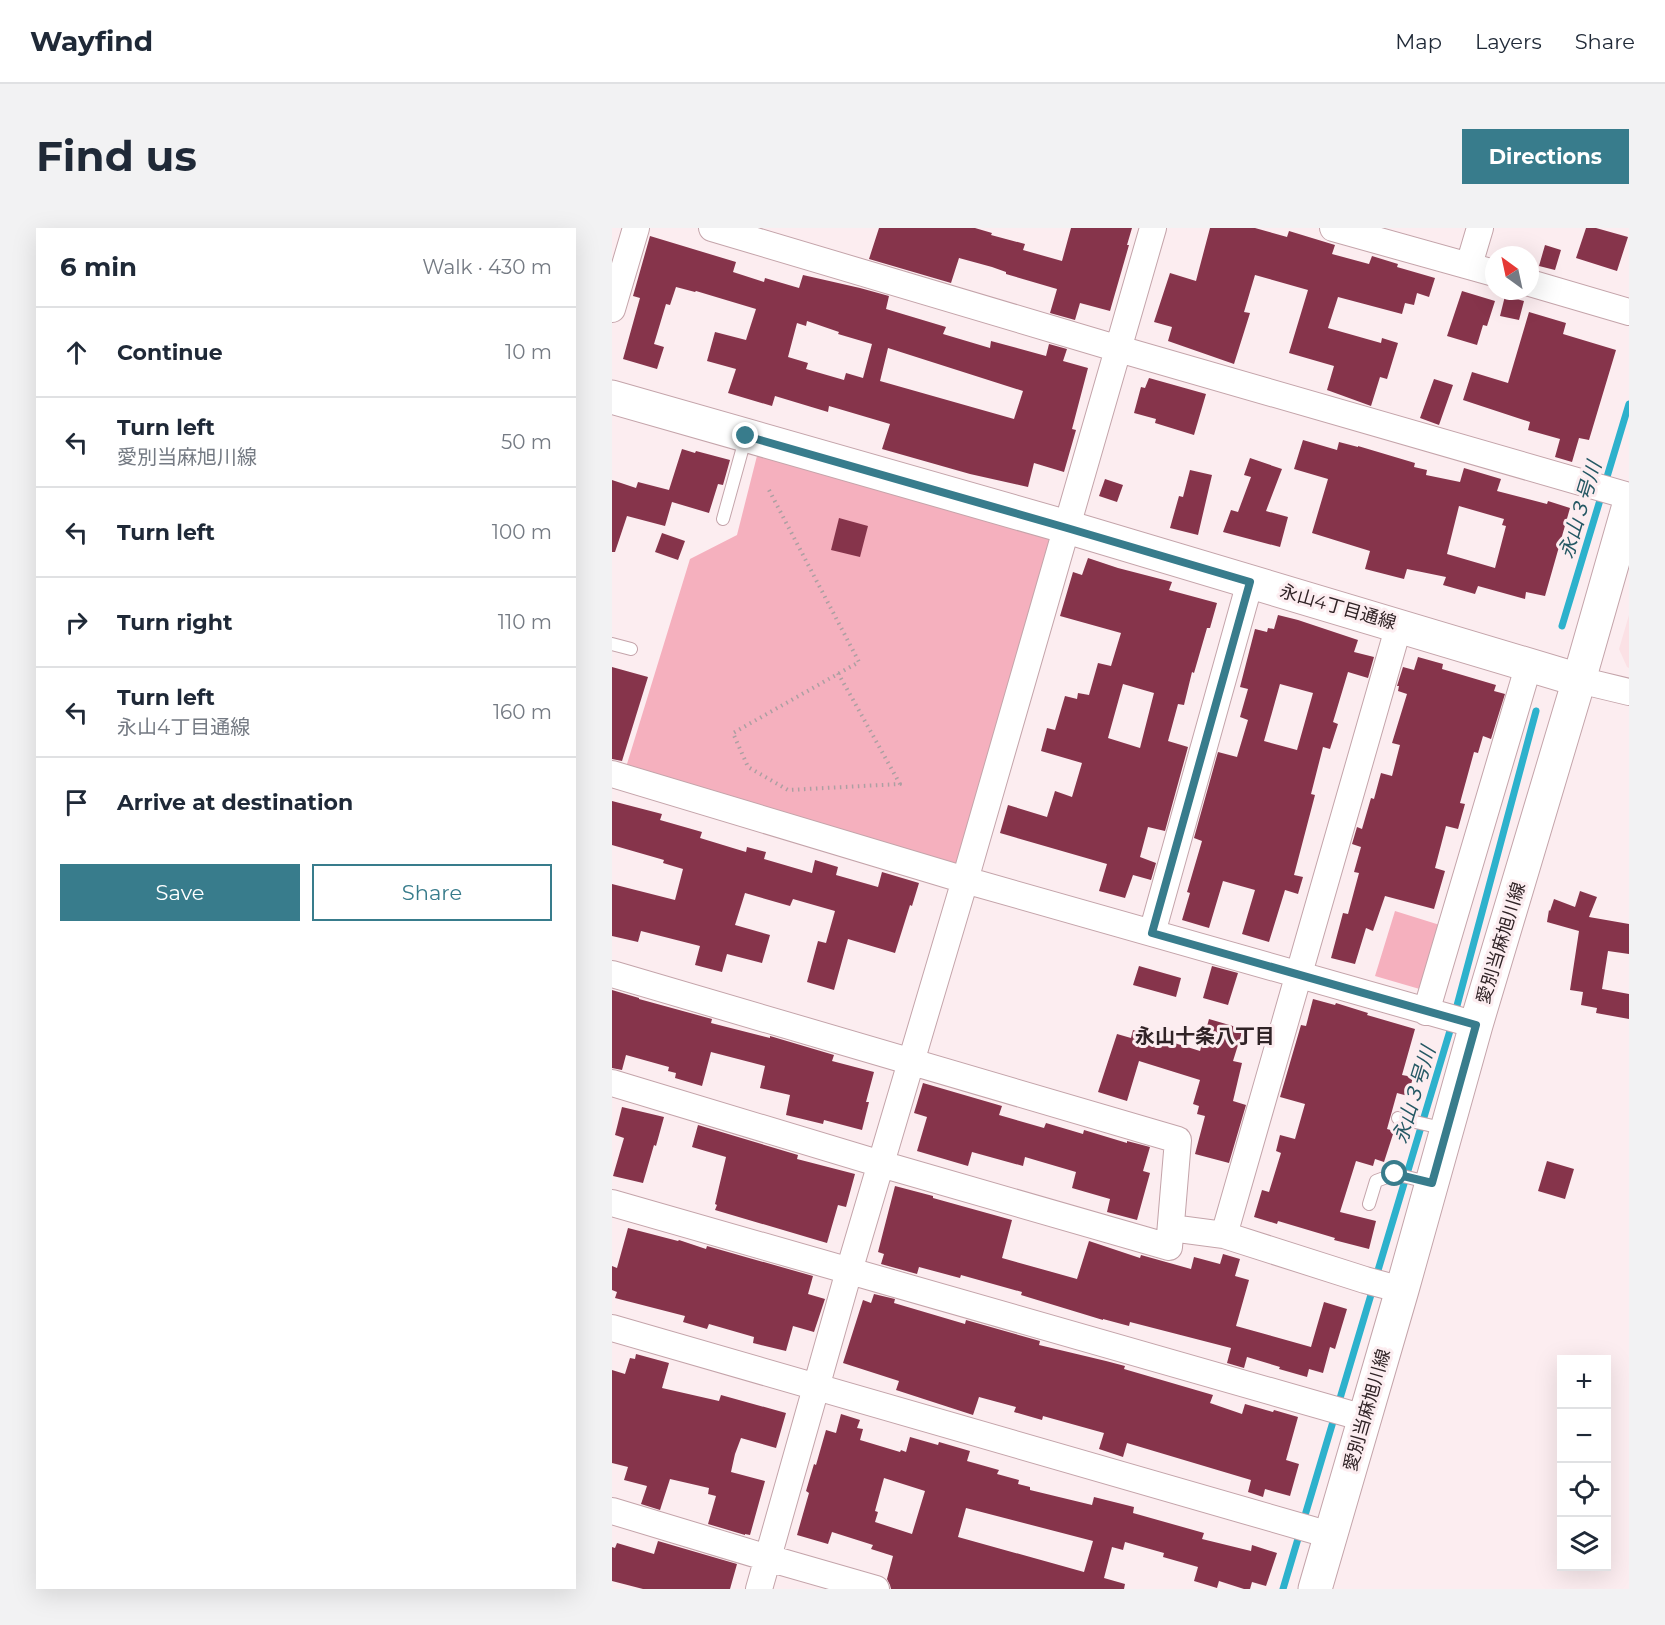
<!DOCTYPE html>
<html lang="en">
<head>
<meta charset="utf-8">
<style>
  body { margin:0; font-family:Montserrat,"Noto Sans JP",sans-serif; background:#f2f2f3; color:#1f2937 }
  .controls { position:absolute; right:18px; bottom:18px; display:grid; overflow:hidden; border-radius:0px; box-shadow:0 6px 24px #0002 }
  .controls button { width:54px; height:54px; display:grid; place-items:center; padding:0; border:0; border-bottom:2px solid #e0e1e3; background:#fff; color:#1f2937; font:30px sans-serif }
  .compass { position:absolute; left:873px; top:18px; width:54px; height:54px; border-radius:50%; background:#fff; box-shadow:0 6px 24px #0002; rotate:327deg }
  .stop { position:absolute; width:18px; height:18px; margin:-14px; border:4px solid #387c8c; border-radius:50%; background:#fff }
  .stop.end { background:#387c8c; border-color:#fff; box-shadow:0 2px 6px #0008 }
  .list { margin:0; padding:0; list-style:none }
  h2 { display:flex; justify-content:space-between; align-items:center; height:78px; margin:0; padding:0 24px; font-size:26px }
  h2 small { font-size:20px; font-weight:400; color:#747a83 }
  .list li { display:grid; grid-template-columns:39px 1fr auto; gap:18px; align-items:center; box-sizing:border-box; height:90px; padding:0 24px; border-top:2px solid #e0e1e3 }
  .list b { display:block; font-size:22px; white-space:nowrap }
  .list p { margin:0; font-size:20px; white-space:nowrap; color:#747a83 }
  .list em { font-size:20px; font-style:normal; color:#747a83 }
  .actions { display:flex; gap:12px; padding:18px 24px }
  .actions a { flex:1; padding:14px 0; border:2px solid #387c8c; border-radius:0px; text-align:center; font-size:21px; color:#387c8c }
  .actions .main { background:#387c8c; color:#fff }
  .icon { flex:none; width:33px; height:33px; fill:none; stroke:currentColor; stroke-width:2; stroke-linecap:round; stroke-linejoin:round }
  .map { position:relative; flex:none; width:1017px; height:1361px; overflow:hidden; border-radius:0px }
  header { display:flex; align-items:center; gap:36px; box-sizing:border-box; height:84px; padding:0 30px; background:#fff; border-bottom:2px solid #e0e1e3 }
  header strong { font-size:28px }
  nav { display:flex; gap:33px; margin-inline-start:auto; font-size:21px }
  .intro { display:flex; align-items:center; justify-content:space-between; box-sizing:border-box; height:144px; padding:0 36px }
  h1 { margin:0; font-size:42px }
  .button { padding:15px 27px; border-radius:0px; background:#387c8c; color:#fff; font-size:21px; font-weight:700 }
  main { display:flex; gap:36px; padding:0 36px }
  aside { flex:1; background:#fff; border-radius:0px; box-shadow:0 6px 24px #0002 }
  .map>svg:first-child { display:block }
  .built { fill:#fbe1e5 }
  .green { fill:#f5b0be }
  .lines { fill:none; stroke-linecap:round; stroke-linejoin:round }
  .stream { stroke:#2db1cc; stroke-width:7 }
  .building { fill:#86344b; fill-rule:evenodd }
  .lane-casing { stroke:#c4a4aa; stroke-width:14 }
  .street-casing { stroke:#c4a4aa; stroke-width:28 }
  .secondary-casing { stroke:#c4a4aa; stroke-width:35 }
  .primary-casing { stroke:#c4a4aa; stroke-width:35 }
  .path { stroke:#ad9fa2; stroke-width:4; stroke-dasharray:1.5 4.5; stroke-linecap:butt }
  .lane { stroke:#fff; stroke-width:12 }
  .street { stroke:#fff; stroke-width:26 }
  .secondary { stroke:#fff; stroke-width:33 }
  .primary { stroke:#fff; stroke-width:33 }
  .route { stroke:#387c8c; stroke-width:8 }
  .labels { text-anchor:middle; stroke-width:6; stroke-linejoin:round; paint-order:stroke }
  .street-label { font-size:18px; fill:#302326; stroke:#fcedf0 }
  .water-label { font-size:20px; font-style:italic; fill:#255864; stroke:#fcedf0 }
  .neighbourhood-label { font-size:20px; font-weight:bold; fill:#302326; stroke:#fcedf0 }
</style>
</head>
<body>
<header>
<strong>Wayfind</strong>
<nav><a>Map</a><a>Layers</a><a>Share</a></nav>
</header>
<div class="intro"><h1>Find us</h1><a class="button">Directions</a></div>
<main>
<aside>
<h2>6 min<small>Walk · 430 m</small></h2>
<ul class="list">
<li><svg class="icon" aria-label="ahead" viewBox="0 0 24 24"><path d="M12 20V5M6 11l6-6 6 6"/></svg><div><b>Continue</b></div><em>10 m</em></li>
<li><svg class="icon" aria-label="left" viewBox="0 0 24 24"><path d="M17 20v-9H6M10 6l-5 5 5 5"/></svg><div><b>Turn left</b><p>愛別当麻旭川線</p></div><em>50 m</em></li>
<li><svg class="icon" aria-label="left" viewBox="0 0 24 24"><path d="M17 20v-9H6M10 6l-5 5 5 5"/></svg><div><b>Turn left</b></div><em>100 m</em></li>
<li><svg class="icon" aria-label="right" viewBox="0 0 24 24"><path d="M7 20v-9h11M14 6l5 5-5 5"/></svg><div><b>Turn right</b></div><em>110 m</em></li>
<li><svg class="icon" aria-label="left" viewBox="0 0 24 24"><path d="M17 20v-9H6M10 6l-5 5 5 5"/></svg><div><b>Turn left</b><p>永山4丁目通線</p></div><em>160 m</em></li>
<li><svg class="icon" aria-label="arrive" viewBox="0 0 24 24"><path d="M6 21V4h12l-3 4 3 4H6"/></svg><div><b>Arrive at destination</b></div></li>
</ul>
<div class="actions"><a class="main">Save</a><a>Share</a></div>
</aside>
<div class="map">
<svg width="1017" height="1361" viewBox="0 0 1017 1361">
  <rect width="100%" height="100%" fill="#fcedf0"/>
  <!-- built -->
  <path class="built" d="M1017,387V440L1015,439L1007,421Z"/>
  <!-- green -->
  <path class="green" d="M149,212L455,299L353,652L11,549L78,331L125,307Z
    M783,683L831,698L811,762L763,748Z"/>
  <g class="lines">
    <!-- stream -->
    <path class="stream" d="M950,398L1017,176
      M843,785L924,483
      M764,1049L840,796
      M691,1294L761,1060
      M671,1361L688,1304"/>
  </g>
  <!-- building -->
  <path class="building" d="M267,0H363L380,5L379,7L413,16L411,22L450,33L459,0H520L515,17H517L498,83L468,75L463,92L438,85L445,61L394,46V44L380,39L347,30L339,55L257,31Z
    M598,0H643L675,9L677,3L723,17L720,26L757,36L760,28L786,36L785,39L823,50L817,69L805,65L802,77L793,75L790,86L726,69L716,100L769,115L770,110L786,115L775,151L768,149L759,178L715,162L722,138L677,125L696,62L643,47L632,84L638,85L622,136L556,113L560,99L542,94L558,45L584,53Z
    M974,0H984L1016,9L1005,43L964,30Z
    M38,8L124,34L121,44L152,54L153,50L187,60L191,47L248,60L277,68L274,81L334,99L331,106L378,120L379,113L434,128L437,116L455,121L451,133L476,140L460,201L464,202L452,244L422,235L416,259L358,246L270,221L278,196L217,178L216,184L163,168L160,178L116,165L124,141L95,133L103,104L134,112L144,81L84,63L83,64L64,59L58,77L54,76L42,116L52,119L45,141L11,131L28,70L21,68ZM195,93L227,104L226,106L260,116L251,150L234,145L232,152L194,141L196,135L176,129L185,95L194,98ZM276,120L411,163L402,191L268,153Z
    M933,17L949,22L943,42L927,38Z
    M850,63L883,73L875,98L871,97L865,117L835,108Z
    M893,68L912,73L907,92L888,88Z
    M917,84L954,95L951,106L1004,122L977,212L967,210L960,234L943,229L948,211L916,202L918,194L851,172L860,144L896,155Z
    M537,150L594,166L582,207L543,195L544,191L522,185L529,159L533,160Z
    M822,151L841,157L827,197L808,190Z
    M691,212L725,222L727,214L746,219V218L803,235L802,239L815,242L814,247L848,254L852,240L889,251L885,263L935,276L936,273L958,280L933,368L914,364L913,371L866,358L863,366L831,357L834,349L795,341L792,351L753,341L758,323L700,305L716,251L682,241ZM847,278L892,291L890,297L894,298L883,340L835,326Z
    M70,221L83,225L84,223L118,232L111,257L106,256L97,285L60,274L53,298L15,288L3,324H0V252L24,260L26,254L57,262Z
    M638,230L670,241L654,283L676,289L668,319L611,304L619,282L626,284L639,249L632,247Z
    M578,242L600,247L586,307L558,300L567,268L571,269Z
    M493,251L511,257L505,274L487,268Z
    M227,290L256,298L248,329L219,322Z
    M50,305L73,313L66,332L43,324Z
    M476,330L506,340L560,354L557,362L605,375L598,400H595L582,445L580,444L572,477L566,476L556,513L576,519L553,603L536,599L528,629L544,635L539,652L521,647L513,670L487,663L495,636L388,605L396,577L435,589L443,563L460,569L470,535L429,523L435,500L443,502L453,468L465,471L466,465L477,467L486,435L499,438L509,405L448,388L461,344L470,347ZM511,456L542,465L528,520L496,510Z
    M666,387L686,392L746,412L742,424L762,429L756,450L736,444L721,494L726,496L718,521L711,519L699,566L703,567L682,647L691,649L686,666L673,662L657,714L630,706L643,662L611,653L597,700L570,692L578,665L575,664L590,613L582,610L606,524L625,529L636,492L628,489L636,461L628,459L643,401L655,404L656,400L662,401ZM668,456L701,465L685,522L652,513Z
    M806,429L831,436L830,441L884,457L882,463L893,466L879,511L871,508L866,525L862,524L848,575L853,576L846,601L834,598L823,640L833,643L822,681L773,668L761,703L754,700L743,736L719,730L731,685L736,686L747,645L742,644L749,619L740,616L745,599L750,601L759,570L762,571L769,545L780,548L788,517L780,515L795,466L786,463L787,458H785L791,439L802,442Z
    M0,439L36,449L10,533L0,531Z
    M0,573L50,586L48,592L90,604L88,610L134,624L135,619L154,624L152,631L200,645L203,632L226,639L224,647L266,659L270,644L307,655L300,678L298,677L283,725L236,711L222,762L195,754L206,713L214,715L223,683L181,671L178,678L133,665L123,697L158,707L150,735L115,726L110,744L83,737L88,718L29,703L26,714L0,708V656L63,672L71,641L51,635L52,632L0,617Z
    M968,663L985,669L977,689L1017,696V726L996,723L990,761L1017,766V791L984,785L985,780L969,777L971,764L958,762L967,703L935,694L937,682L938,683L942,671L963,679Z
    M527,738L569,750L564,769L521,757Z
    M600,738L626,745L616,777L591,770Z
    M0,762L27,770V771L100,791L99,795L158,810V808L222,827L220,833L262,844L254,874H257L250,902L212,892L211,896L174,887L178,867L148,860L153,838L99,824L90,858L63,850L64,845L56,843L57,839L14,827L10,842L0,840Z
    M701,771L723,777L724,775L756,785L755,787L803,801L790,847L801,849L796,868L785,865L775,901L782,903L772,934L763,931L761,938L744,933L728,984L764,993L757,1021L722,1012L723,1010L666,993L665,996L642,989L650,962L657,964L669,925L664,923L668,907L683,911L693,876L668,869L689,797L694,798Z
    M597,791L631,801L621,833L630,835L621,873L634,877L617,935L583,926L593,888L585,886L587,878L581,876L588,852L527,833L515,873L486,864L505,806L519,810L521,802L588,823Z
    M311,855L390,878L387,887L432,900L434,895L471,906L472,902L515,915V913L538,919L531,943L538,945L525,992L495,984L498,971L460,960L464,944L413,929L411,938L360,924L356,938L305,923L315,889L302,885Z
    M10,879L52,889L44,918L42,917L31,955L1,948L12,910L3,907Z
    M86,897L186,927L185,931L243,946L234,979L226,977L215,1015L103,982L105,977L103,976L114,929L80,919Z
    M935,933L962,941L953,971L926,963Z
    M283,958L321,968V970L400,992L390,1030L465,1051L477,1013L528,1030L529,1027L579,1041L582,1029L608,1036L611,1026L628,1031L623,1048L637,1052L624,1098L699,1119L712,1074L735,1081L723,1121L718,1119L711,1145L697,1141L695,1149L667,1141L668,1139L635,1129L632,1140L615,1135L619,1120L518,1094L517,1098L491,1091V1092L409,1067L410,1064L349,1047L348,1050L307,1039L305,1046L269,1036L272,1026L266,1024Z
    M16,1000L66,1013L67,1012L94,1021L95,1018L201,1048L196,1066L213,1071L202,1104L181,1098L174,1123L141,1115L142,1109L97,1096L95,1101L71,1094L73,1088L3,1070L5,1064L0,1062V1038L5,1040Z
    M262,1066L283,1071L282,1075L353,1096L354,1092L428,1113L427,1117L494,1133L513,1138L512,1141L601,1167L598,1175L630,1186L633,1176L661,1184L662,1182L686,1189L674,1232L687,1236L678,1268L653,1261L651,1269L636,1264L639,1252L515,1215L511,1229L487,1221L492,1205L431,1188L430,1192L402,1184L404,1179L367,1169L361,1187L284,1162L287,1153L231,1135L251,1072L259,1075Z
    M24,1126L57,1135L50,1160L107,1173L109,1167L174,1185L164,1220L129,1210L123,1226L119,1244L153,1253L138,1307L133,1306V1307L96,1296L104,1268L96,1266L97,1260L58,1251L48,1282L29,1276L35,1258L12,1252L16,1239L0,1235V1142L13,1146L18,1130L23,1131Z
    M229,1186L248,1192L245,1200L251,1201L248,1212L288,1224L289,1222L294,1224L298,1209L326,1217L327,1214L358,1223L355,1233L387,1242L385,1246L407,1252L406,1256L418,1259V1262L480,1277L482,1269L522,1279L521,1285L592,1305L590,1311L639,1323L640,1317L665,1325L654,1358L640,1354L638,1361H632L607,1353L605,1360L582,1353L586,1339L551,1329L552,1325L513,1314L511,1322L500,1319L492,1350L513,1356L512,1361H279L278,1357L275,1351L281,1328L259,1321L261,1317L220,1304L216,1316L185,1307L197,1265L194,1263L202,1236L204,1237L214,1202L224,1205ZM272,1250L313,1263L300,1306L263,1294L266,1284L263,1283ZM354,1280L481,1313L472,1344L346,1309Z
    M46,1313L125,1336L118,1361H31L0,1353V1319L3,1320L5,1315L42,1326Z"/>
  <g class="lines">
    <defs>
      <path id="lane" d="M111,291L134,208
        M0,416L19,421
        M786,890L834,901
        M757,976L764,953L783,946L819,955"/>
      <path id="street" d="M100,0L507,121L1017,268
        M721,0L882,45
        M857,37L868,0
        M918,55L1017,84
        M0,81L24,0
        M787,397L612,1007L753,1052L790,1062
        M967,452L1017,464
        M0,546L353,652L864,797
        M540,705L638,354
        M0,746L566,912L557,1019L269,936L0,855
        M814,784L917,436
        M0,975L752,1190
        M559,1000L612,1007
        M0,1100L718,1307
        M0,1283L156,1330L264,1361
        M147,1361L237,1043L353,652L541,0"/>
      <path id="secondary" d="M0,169L455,299L967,452"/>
      <path id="primary" d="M703,1361L790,1062L864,797L967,452L1017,277"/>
    </defs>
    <!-- lane casing -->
    <use href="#lane" class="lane-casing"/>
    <!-- street casing -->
    <use href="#street" class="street-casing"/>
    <!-- secondary casing -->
    <use href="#secondary" class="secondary-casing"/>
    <!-- primary casing -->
    <use href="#primary" class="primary-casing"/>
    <!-- path -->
    <path class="path" d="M157,262L247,434L121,505L136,539L176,562L288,556L226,445"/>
    <!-- lane -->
    <use href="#lane" class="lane"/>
    <!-- street -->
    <use href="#street" class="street"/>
    <!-- secondary -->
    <use href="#secondary" class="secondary"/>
    <!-- primary -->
    <use href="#primary" class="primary"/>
  </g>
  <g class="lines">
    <!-- route -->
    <path class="route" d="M134,208L455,300L638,354L540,705L864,797L820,955L783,946"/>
  </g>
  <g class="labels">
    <!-- street labels -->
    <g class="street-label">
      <text transform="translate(726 379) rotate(16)" y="6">永山4丁目通線</text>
      <text transform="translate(889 715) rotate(-73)" y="6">愛別当麻旭川線</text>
      <text transform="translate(755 1182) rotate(-74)" y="6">愛別当麻旭川線</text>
    </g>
    <!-- water labels -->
    <g class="water-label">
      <text transform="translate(968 282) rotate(-73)" y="7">永山３号川</text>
      <text transform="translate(802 867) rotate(-73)" y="7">永山３号川</text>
    </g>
    <!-- neighbourhood labels -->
    <g class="neighbourhood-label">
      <text x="593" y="815">永山十条八丁目</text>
    </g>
  </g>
</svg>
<div class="controls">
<button>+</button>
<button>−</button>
<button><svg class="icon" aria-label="locate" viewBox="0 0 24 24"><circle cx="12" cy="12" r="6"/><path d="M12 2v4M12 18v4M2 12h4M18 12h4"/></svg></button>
<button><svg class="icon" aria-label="layers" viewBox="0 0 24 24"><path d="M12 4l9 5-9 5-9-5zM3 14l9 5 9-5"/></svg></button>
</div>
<svg class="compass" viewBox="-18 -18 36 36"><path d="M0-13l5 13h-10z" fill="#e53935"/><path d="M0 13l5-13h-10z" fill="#747a83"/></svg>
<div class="stop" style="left:783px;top:946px"></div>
<div class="stop end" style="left:134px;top:208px"></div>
</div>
</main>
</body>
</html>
